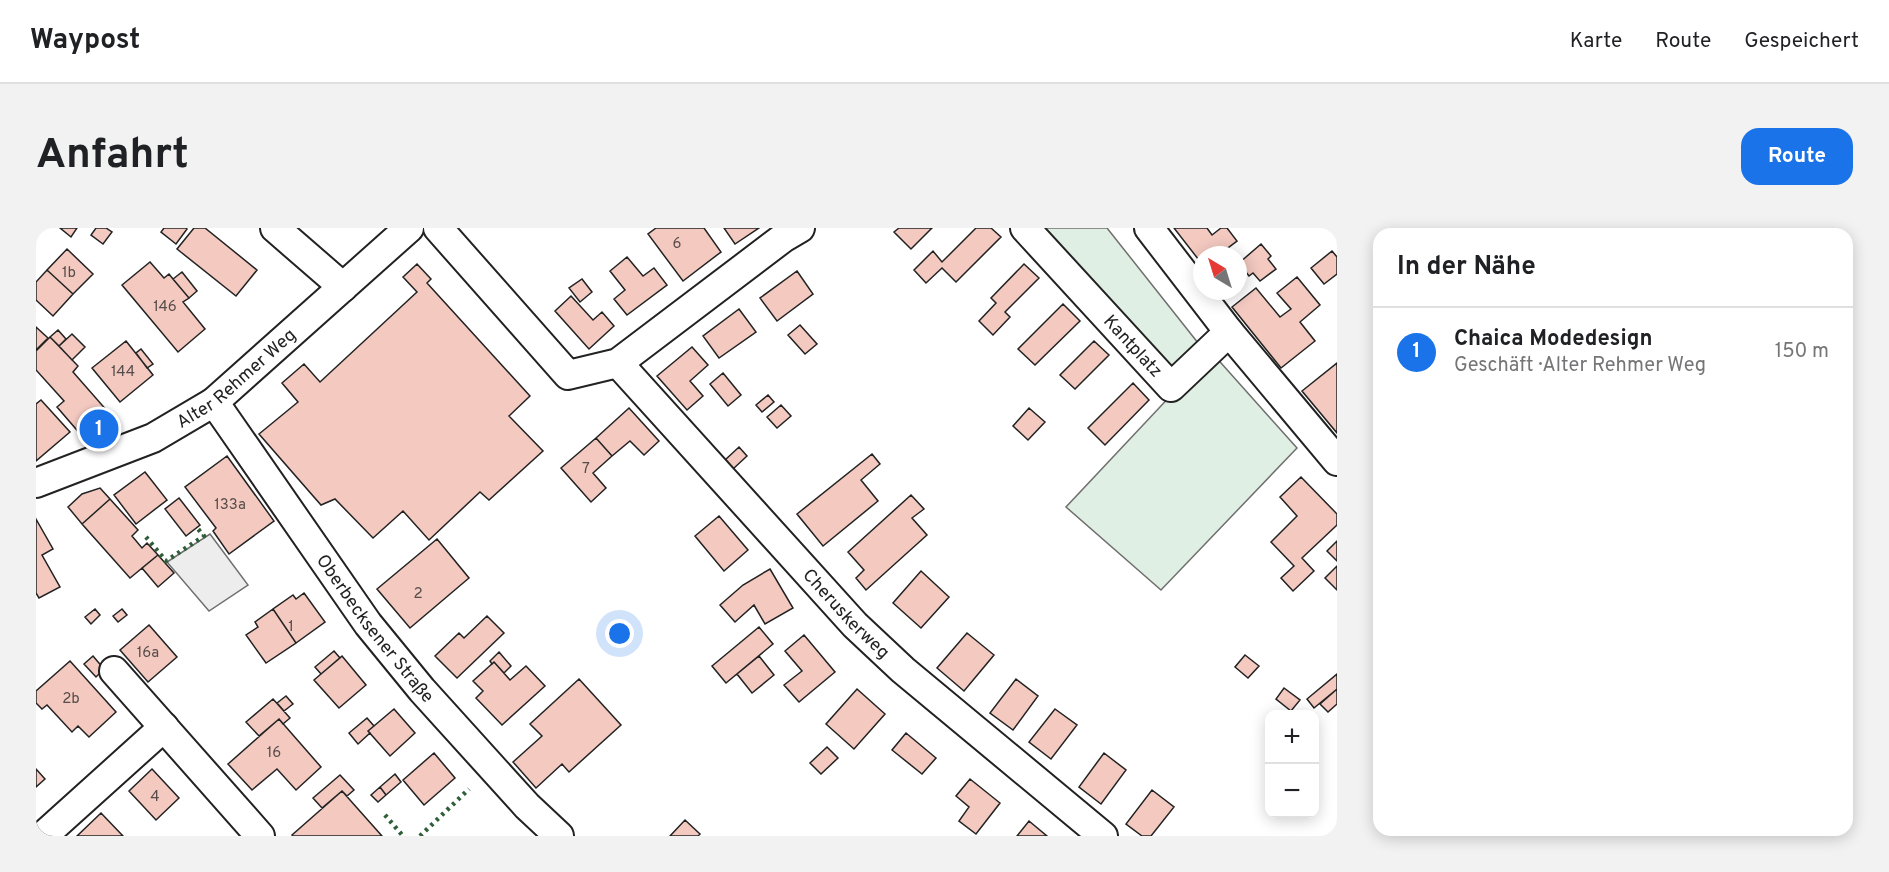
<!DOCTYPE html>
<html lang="de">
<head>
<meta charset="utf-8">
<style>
  body { margin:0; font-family:Overpass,sans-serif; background:#f2f2f2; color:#202124 }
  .controls { position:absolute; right:18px; bottom:18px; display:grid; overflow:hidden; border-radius:12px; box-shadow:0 3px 15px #0003 }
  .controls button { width:54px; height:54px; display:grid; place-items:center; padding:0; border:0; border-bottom:2px solid #e0e0e0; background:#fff; color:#202124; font:30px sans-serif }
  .compass { position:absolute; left:1157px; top:18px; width:54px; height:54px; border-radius:50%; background:#fff; box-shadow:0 3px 15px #0003; rotate:322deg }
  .you { position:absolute; left:584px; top:406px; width:21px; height:21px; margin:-15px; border:4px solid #fff; border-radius:50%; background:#1a73e8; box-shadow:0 0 0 9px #1a73e833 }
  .badge { display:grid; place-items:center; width:39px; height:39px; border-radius:50%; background:#1a73e8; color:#fff; font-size:20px; font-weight:700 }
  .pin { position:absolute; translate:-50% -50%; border:3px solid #fff; box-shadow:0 2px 6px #0006 }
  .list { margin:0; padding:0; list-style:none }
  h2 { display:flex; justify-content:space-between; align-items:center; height:78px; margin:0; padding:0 24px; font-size:26px }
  h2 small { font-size:20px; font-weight:400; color:#757577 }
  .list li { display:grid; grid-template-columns:39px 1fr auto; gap:18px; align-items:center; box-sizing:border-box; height:90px; padding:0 24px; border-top:2px solid #e0e0e0 }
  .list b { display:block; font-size:22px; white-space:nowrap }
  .list p { margin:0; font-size:20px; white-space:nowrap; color:#757577 }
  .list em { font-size:20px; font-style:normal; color:#757577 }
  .map { position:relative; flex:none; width:1301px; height:608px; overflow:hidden; border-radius:18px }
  header { display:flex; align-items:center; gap:36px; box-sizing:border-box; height:84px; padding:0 30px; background:#fff; border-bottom:2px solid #e0e0e0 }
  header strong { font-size:28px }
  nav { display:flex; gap:33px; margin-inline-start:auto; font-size:21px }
  .intro { display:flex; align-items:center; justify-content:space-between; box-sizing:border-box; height:144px; padding:0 36px }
  h1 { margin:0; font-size:42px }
  .button { padding:15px 27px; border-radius:18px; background:#1a73e8; color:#fff; font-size:21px; font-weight:700 }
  main { display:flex; gap:36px; padding:0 36px }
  aside { flex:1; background:#fff; border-radius:18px; box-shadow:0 3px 15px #0003 }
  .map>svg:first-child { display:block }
  .green { fill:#e0efe3; stroke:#6f6f6f; stroke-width:1.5 }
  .parking { fill:#ededed; stroke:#6f6f6f; stroke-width:1.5 }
  .building { fill:#f3c9c0; stroke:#222; stroke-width:1.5 }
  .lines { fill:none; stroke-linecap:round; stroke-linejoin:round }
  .minor-casing { stroke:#222; stroke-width:32 }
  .minor { stroke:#fff; stroke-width:28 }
  .hedge { stroke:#2f5e38; stroke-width:4.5; stroke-dasharray:3 4.5; stroke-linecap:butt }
  .labels { text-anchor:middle; stroke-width:4.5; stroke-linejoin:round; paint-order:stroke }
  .number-label { font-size:15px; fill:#564c4a }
  .street-label { font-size:18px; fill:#222; stroke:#fff }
</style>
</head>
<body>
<header>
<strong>Waypost</strong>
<nav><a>Karte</a><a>Route</a><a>Gespeichert</a></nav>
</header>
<div class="intro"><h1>Anfahrt</h1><a class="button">Route</a></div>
<main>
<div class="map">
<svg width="1301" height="608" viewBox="0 0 1301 608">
  <rect width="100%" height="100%" fill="#fff"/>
  <!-- green -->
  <path class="green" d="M990,0H1071L1170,125L1135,159Z
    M1177,126L1261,220L1125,362L1030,279L1139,163Z"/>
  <!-- parking -->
  <path class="parking" d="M174,306L212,357L173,383L131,334Z"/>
  <!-- building -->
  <path class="building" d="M24,0H41L35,9Z
    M60,0H70L76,4L67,16L55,7Z
    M128,0H150L151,1L140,16L125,4Z
    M158,0H169L221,42L200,68L141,21Z
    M620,0H668L685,24L647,53L612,6Z
    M688,0H723L699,16Z
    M863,0H896L875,21L858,4Z
    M940,0H955L965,9L920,54L906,40L890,55L878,42L897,23L906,34Z
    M1138,0H1171L1176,7L1185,0H1191L1201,13L1188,23L1191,27H1166V36Z
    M1225,16L1235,28L1232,31L1240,41L1224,53L1217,45L1213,48L1203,35Z
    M31,21L57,46L37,66L11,42Z
    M1296,23L1301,29V46L1288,56L1275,40Z
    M591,29L607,48L618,40L631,57L591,87L578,71L589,62L574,43Z
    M114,34L128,50L133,46L137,51L153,70L147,74L169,101L142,124L86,57Z
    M381,36L395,51L391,55L494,168L473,188L507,223L453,272L444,264L393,312L367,283L337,310L299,271L285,277L223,206L262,174L246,155L268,136L284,154L381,64L367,49Z
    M988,36L1003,50L969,84L974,89L957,107L943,93L960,75L955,70Z
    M11,42L37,66L17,88L0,72V54Z
    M761,43L777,66L741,93L724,70Z
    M146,44L161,63L153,70L137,51Z
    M1261,49L1284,77L1264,94L1279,113L1245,140L1196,79L1220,60L1244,89L1255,81L1241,65Z
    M546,51L556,64L544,74L533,60Z
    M535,68L557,92L566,84L578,98L553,121L519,83Z
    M1027,76L1044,93L999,137L982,121Z
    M703,81L720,104L683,130L667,108Z
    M764,97L781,116L769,126L752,107Z
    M0,99L12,110L0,122Z
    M22,102L30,111L23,118L14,109Z
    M36,106L49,119L36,132L23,118Z
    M14,109L42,138L37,144L73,185L75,195L46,208L21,179L28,173L0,142V123Z
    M90,113L117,147L84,174L56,140Z
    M1058,113L1073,127L1039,161L1024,147Z
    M656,119L672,137L654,153L667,168L651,182L621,148Z
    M105,121L117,136L111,140L100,125Z
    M1301,135V205L1266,163Z
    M687,145L705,167L692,178L674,156Z
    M1097,155L1113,172L1069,217L1052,200Z
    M732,167L738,174L726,184L720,177Z
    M5,172L34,204L0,233V176Z
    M745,177L755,188L741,200L731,189Z
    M593,180L623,213L608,227L594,213L576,228L560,210Z
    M993,180L1009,194L992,212L977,198Z
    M560,210L576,228L557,245L570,260L555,274L525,240Z
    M703,219L711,228L697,241L689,232Z
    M836,226L844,236L825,252L842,273L787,318L761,286Z
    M191,228L238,293L193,326L177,303L180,300L149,259Z
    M109,244L131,272L100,296L78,267Z
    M1265,249L1301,286V297L1266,330L1278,343L1257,363L1245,350L1258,338L1235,314L1261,288L1244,269Z
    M64,260L74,271L46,296L32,279L46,266Z
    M875,267L888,281L876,290L891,307L830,362L820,350L828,342L812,324Z
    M143,270L164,297L150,308L129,281Z
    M74,271L102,302L96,308L106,320L111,315L122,327L94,350L46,296Z
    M683,288L712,322L688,343L659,308Z
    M0,291L17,321L6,327L24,359L3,370L0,365Z
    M401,311L433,350L374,400L341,361Z
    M1301,313V333L1291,323Z
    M122,327L138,345L122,359L106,340Z
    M1301,338V362L1289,350Z
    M734,341L757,380L729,396L718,377L699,394L684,377L707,357Z
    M885,343L913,369L885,400L857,375Z
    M268,365L289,394L260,415L237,381L257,367L260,371Z
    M59,381L64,387L55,396L49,389Z
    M86,381L91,387L82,394L77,388Z
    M237,381L260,415L230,435L210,407L222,399L219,394Z
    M451,388L468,405L421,450L399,428L423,405L428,410Z
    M113,397L141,429L112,454L84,422Z
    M723,399L737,416L690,455L676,438Z
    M931,405L958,427L928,463L901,440Z
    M768,407L799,444L763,474L748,457L766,443L749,423Z
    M298,423L304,430L285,446L279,439Z
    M463,424L475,438L468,445L458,434L456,436L454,433Z
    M1209,427L1223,438L1212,450L1199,439Z
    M57,428L68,441L60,449L48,436Z
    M306,428L330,457L303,480L278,452Z
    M723,428L738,447L716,465L701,446Z
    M34,433L80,484L53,509L42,498L36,504L11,477L6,481L0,475V463Z
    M458,434L474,452L490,438L509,458L466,497L440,470L447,463L437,453Z
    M1301,446V461L1278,480L1271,471Z
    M543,451L585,497L533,544L526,536L500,560L477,534L506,508L494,496Z
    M980,451L1002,468L977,502L954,485Z
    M1248,460L1264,472L1255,483L1240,471Z
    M821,461L849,486L818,521L790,496Z
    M1301,461V476L1292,484L1284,476Z
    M250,468L257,476L248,483L241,475Z
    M237,471L254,490L247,496L243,491L223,508L210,494Z
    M358,481L379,505L354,528L332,503Z
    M1019,481L1041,497L1015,531L993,514Z
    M331,490L338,498L332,503L334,505L322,516L313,505Z
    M243,491L285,539L260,562L241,541L216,562L192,536Z
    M870,505L900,530L886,546L856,522Z
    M791,519L802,530L785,546L774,535Z
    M398,525L419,550L388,577L367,552Z
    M1068,525L1090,542L1065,576L1043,559Z
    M0,541L9,551L0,559Z
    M116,541L143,570L120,592L93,563Z
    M359,546L365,554L350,567L344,559Z
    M304,547L318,562L311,568L306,563L286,580L277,570Z
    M934,551L964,575L940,606L923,593L933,579L920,568Z
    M344,559L350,567L342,574L335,567Z
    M1116,562L1138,579L1115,608H1106L1090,596Z
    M306,563L346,608H257L256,607Z
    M65,585L87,608H41Z
    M649,592L664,606L662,608H634Z
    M993,593L1011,608H981Z"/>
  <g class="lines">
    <defs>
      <g id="minor">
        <path d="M239,0L307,59"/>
        <path d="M402,0L532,147L582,135L747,10L764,0"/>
        <path id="s1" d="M989,0L1135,159L1193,104"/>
        <path d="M1113,0L1193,104L1301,233"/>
        <path id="s2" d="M582,135L819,397L867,442L1067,608"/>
        <path id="s3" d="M178,174L332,396L386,462L491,578L523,608"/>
        <path id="s4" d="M0,255L117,210L178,174L373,0"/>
        <path d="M78,443L224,608"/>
        <path d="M7,608L128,499"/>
      </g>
    </defs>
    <!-- minor casing -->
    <use href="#minor" class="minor-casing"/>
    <!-- minor -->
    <use href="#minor" class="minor"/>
    <!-- hedge -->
    <path class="hedge" d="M110,309L130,333L168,308L162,301
      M349,587L367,608
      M384,608L433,561"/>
  </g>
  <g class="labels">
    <!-- number labels -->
    <g class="number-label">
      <text x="641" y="20">6</text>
      <text x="33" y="49">1b</text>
      <text x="129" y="83">146</text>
      <text x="87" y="148">144</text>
      <text x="550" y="245">7</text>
      <text x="194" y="281">133a</text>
      <text x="382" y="370">2</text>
      <text x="255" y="403">1</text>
      <text x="112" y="429">16a</text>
      <text x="35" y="475">2b</text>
      <text x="238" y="529">16</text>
      <text x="119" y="573">4</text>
    </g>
    <!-- street labels -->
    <g class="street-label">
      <text dy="6" stroke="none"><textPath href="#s1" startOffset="160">Kantplatz</textPath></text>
      <text dy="6" stroke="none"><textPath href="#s4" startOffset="228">Alter Rehmer Weg</textPath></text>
      <text dy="6" stroke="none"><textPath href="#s2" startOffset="339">Cheruskerweg</textPath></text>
      <text dy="6" stroke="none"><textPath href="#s3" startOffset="278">Oberbecksener Straße</textPath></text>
    </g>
  </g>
</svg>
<div class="controls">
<button>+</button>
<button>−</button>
</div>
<svg class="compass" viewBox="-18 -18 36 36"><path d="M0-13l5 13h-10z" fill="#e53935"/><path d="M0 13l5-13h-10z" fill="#757577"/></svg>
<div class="you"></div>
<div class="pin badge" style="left:63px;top:201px">1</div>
</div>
<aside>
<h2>In der Nähe<small></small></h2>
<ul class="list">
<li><span class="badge">1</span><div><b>Chaica Modedesign</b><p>Geschäft · Alter Rehmer Weg</p></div><em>150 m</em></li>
</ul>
</aside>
</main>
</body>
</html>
